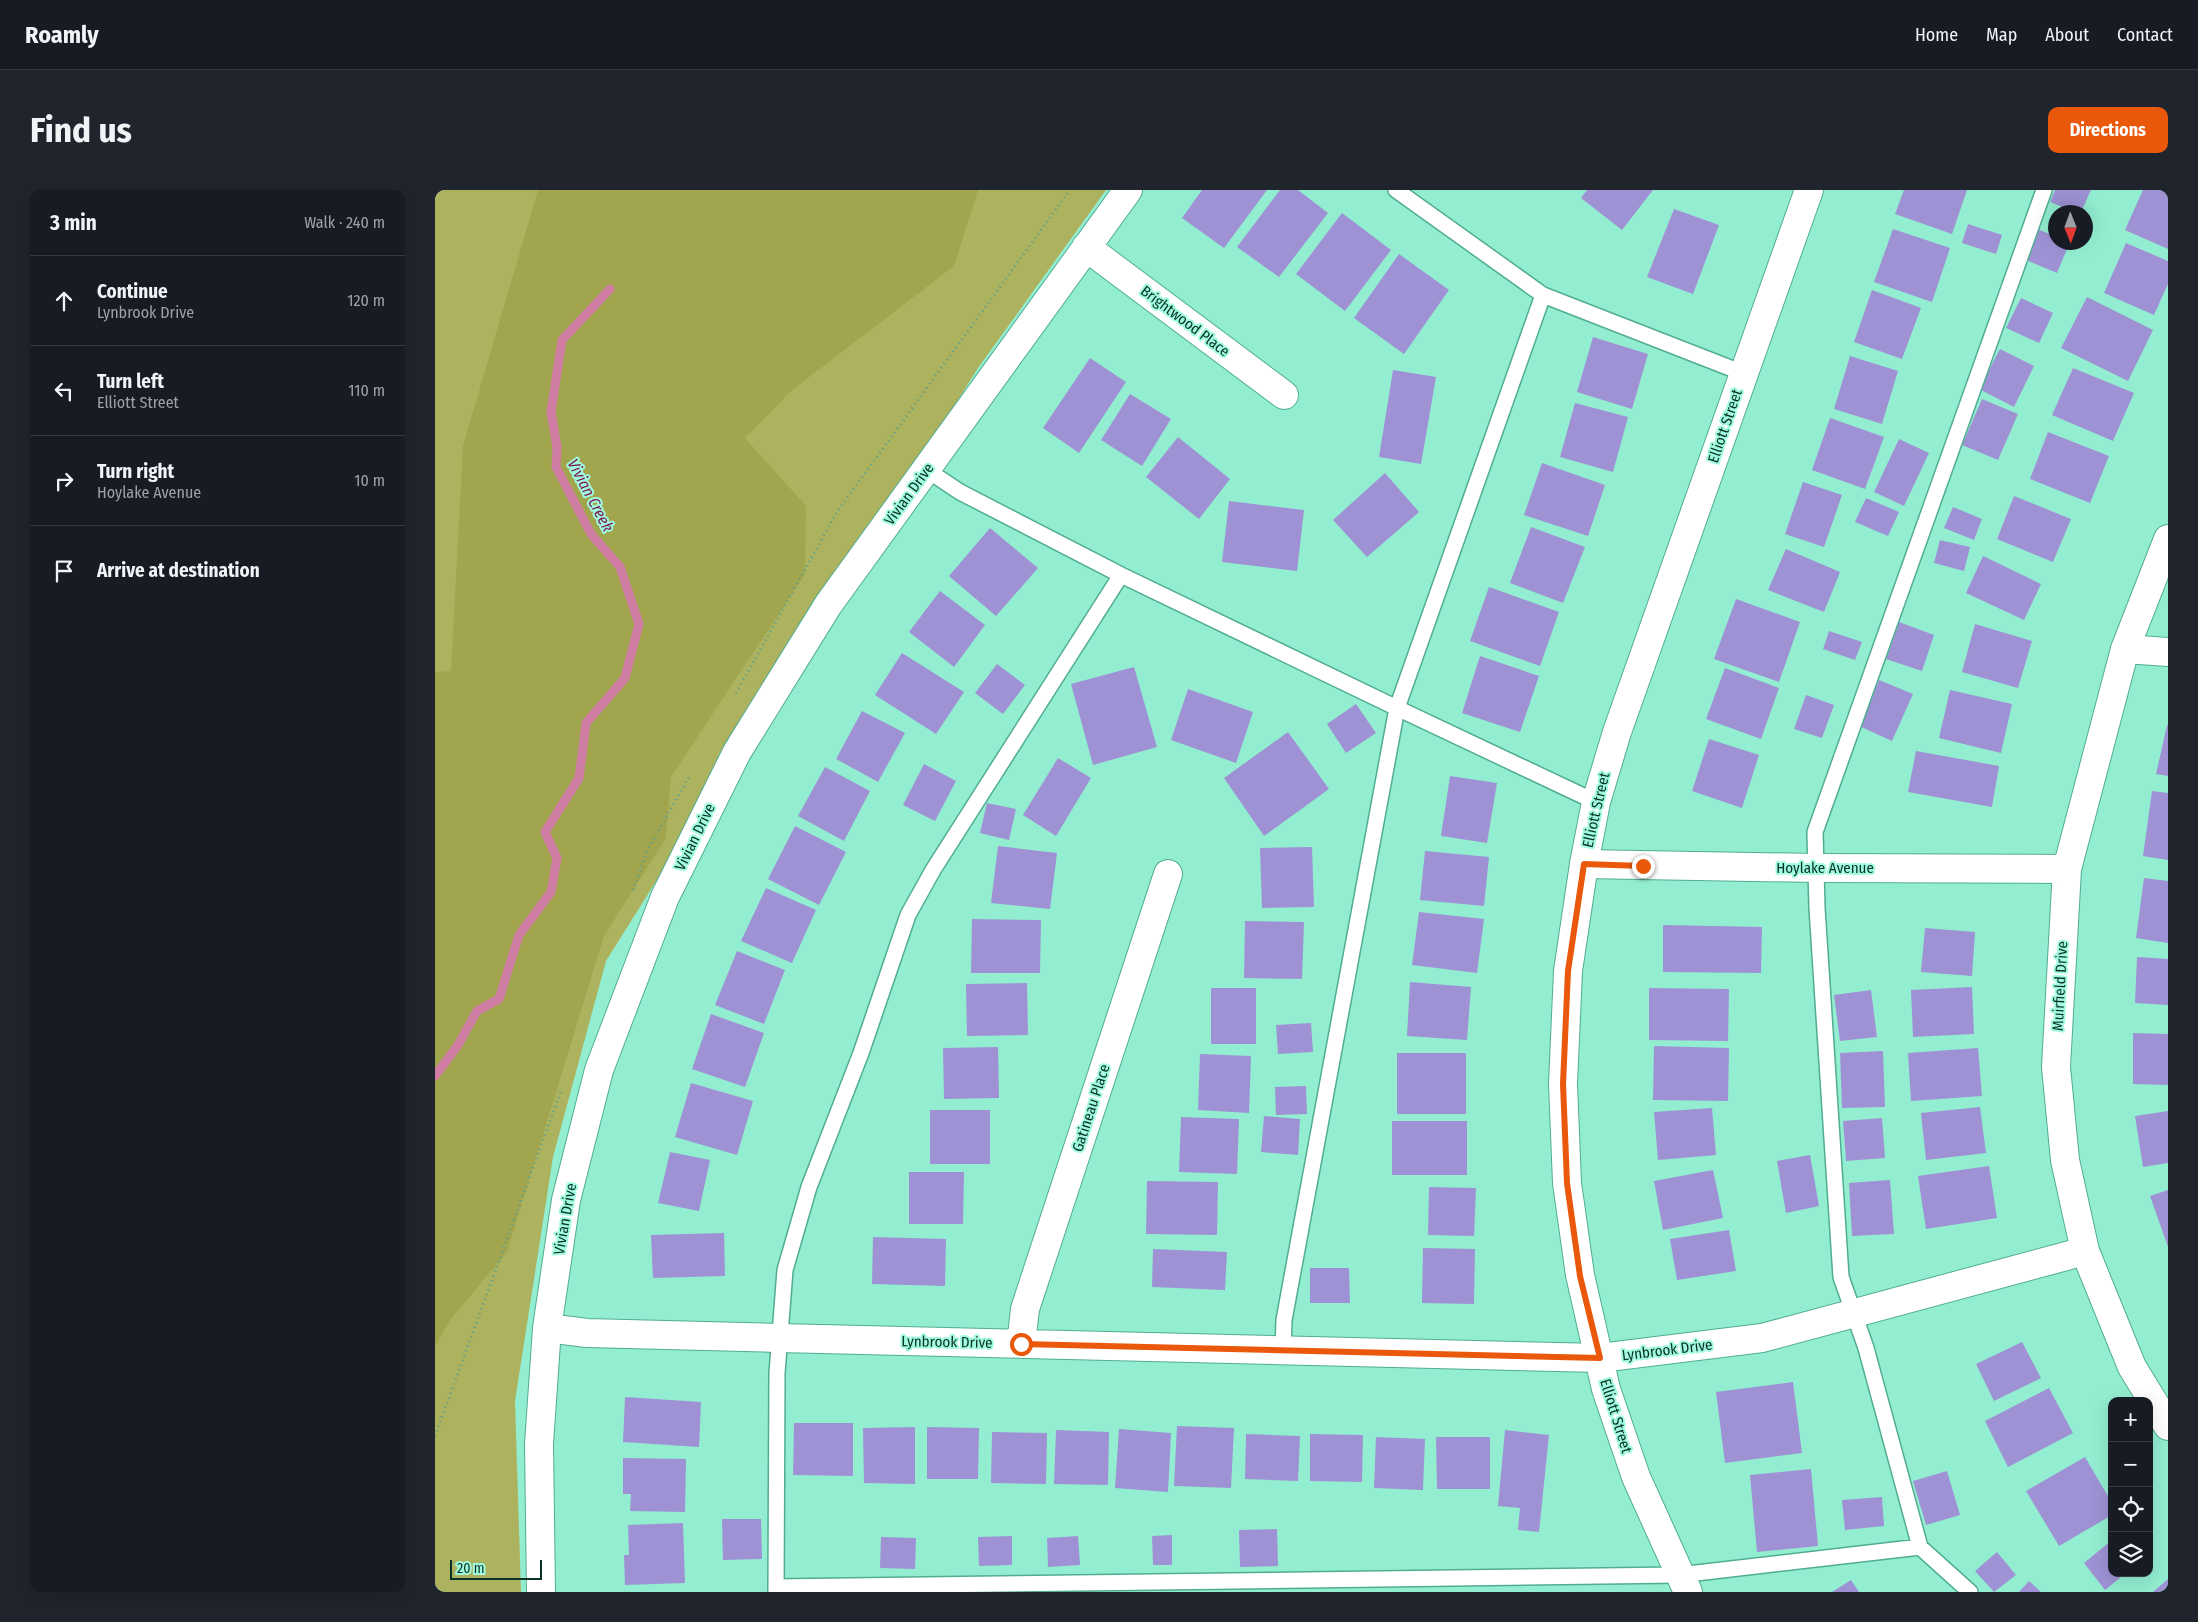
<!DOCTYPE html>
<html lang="en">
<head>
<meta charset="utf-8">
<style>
  body { margin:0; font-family:"Fira Sans Condensed",sans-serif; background:#20242c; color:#f1f3f6 }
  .controls { position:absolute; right:15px; bottom:15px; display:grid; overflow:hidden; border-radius:10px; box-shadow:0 5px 20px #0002 }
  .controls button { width:45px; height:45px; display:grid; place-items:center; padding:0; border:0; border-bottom:1px solid #363941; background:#171b24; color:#f1f3f6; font:25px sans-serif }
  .compass { position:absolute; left:1613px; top:15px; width:45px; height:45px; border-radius:50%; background:#171b24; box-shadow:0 5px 20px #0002; rotate:179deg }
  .scale { position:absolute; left:15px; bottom:12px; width:92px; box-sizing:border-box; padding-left:5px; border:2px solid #083127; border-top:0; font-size:14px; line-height:18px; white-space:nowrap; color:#083127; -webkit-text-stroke:4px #a0fbde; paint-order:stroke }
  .stop { position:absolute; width:15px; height:15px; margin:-11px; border:4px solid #ea580c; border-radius:50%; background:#fff }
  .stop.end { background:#ea580c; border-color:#fff; box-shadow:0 1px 5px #0008 }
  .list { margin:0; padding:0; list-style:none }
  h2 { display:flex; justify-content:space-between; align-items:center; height:65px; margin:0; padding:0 20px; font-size:21px }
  h2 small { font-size:16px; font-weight:400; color:#9ea1a6 }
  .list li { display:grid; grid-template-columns:32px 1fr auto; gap:15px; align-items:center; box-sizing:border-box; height:90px; padding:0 20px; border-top:1px solid #363941 }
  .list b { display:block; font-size:19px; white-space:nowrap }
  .list p { margin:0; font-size:16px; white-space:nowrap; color:#9ea1a6 }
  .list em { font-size:16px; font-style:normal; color:#9ea1a6 }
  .icon { flex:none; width:28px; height:28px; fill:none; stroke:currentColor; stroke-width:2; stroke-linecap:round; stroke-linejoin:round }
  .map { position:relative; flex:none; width:1733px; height:1402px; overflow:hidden; border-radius:10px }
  header { display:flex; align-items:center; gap:30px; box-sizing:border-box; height:70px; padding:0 25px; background:#171b24; border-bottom:1px solid #363941 }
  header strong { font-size:24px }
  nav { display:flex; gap:28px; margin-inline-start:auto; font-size:18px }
  .intro { display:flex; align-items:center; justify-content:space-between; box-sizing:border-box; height:120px; padding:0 30px }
  h1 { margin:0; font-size:35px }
  .button { padding:12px 22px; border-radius:10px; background:#ea580c; color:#fff; font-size:18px; font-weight:700 }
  main { display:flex; gap:30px; padding:0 30px }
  aside { flex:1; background:#171b24; border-radius:10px; box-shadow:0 5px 20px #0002 }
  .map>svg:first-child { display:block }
  .green { fill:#adb25f }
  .forest { fill:#a1a64e }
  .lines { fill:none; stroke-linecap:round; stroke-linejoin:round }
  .stream { stroke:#cf7ca2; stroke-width:9 }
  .building { fill:#9e92d5 }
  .service-casing { stroke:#51ad92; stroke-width:18 }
  .minor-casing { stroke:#51ad92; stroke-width:30 }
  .tertiary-casing { stroke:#51ad92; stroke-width:30 }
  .path { stroke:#599f8a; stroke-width:3; stroke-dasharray:1 4; stroke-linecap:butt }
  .service { stroke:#fff; stroke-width:15 }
  .minor { stroke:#fff; stroke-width:28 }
  .tertiary { stroke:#fff; stroke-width:28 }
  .route { stroke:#ea580c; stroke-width:6 }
  .labels { text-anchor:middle; stroke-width:4; stroke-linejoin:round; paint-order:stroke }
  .street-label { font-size:15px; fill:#083127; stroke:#a0fbde }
  .water-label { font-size:16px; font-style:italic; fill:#7a174e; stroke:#a0fbde }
</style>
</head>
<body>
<header>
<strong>Roamly</strong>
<nav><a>Home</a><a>Map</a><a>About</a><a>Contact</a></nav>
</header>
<div class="intro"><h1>Find us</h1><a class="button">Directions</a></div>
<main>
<aside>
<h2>3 min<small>Walk · 240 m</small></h2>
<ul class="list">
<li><svg class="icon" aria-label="ahead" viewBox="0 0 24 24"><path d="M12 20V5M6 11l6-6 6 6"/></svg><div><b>Continue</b><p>Lynbrook Drive</p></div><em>120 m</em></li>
<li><svg class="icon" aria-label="left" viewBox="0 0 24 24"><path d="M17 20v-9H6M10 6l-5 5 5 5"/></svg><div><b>Turn left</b><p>Elliott Street</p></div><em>110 m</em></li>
<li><svg class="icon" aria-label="right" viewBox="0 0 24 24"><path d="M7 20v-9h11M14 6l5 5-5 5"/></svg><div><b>Turn right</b><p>Hoylake Avenue</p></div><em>10 m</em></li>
<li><svg class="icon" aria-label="arrive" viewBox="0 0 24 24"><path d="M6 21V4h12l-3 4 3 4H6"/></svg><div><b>Arrive at destination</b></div></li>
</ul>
</aside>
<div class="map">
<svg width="1733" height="1402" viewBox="0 0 1733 1402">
  <rect width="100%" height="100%" fill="#93eed1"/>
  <!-- green -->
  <path class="green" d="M0,0H671L543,178L171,771L118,967L80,1211L86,1402H0Z"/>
  <!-- forest -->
  <path class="forest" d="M103,0H543L519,76L356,201L310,248L371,316L370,384L236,587L231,648L169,746L72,1062L16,1129L0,1156V482L16,481L28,256Z"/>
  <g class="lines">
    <!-- stream -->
    <path class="stream" d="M0,886L23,855L42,821L64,809L84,745L116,702L122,668L110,642L144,588L151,533L190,488L204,434L185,377L156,344L121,277L122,257L116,222L127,150L175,99"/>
  </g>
  <!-- building -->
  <path class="building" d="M767,0H832L789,58L747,28Z
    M845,0H863L893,23L844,87L802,57Z
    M1152,0H1218L1187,40L1146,8Z
    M1469,0H1532L1517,44L1460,24Z
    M1620,0H1656L1646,22H1640L1615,12Z
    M1708,0H1733V59L1690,40Z
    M1239,19L1284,35L1258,104L1212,87Z
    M907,23L956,60L910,121L861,84Z
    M1533,34L1567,45L1561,64L1527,53Z
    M1458,39L1515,58L1497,112L1439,92Z
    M1602,39L1620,46V52H1635L1622,83L1589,69Z
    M1691,53L1733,71V94L1719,125L1669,103Z
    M964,64L1014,100L969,164L919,128Z
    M1437,100L1486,118L1467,169L1419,152Z
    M1652,107L1718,140L1693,191L1626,158Z
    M1586,108L1618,123L1604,153L1571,138Z
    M1158,147L1213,164L1197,219L1142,202Z
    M1565,159L1599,176L1579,217L1544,199Z
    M1415,166L1463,181L1447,234L1399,219Z
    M655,168L691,192L644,263L608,238Z
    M1638,178L1699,203L1678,251L1617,225Z
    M958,180L1001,187L986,274L944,267Z
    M695,204L736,229L707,276L666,250Z
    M1547,209L1583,224L1563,270L1527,255Z
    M1140,213L1193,227L1178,282L1125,267Z
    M1395,228L1449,247L1430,299L1377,280Z
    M1613,242L1674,266L1655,313L1595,289Z
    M743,247L795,289L764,329L711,287Z
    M1464,249L1494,263L1469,316L1439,302Z
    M1107,273L1170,295L1153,346L1089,325Z
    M950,283L984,322L932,367L898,330Z
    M1368,292L1407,305L1389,357L1350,344Z
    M1579,306L1636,329L1618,372L1562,349Z
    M1431,308L1464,322L1453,346L1420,332Z
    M794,311L869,320L862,381L787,372Z
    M1518,317L1547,329L1539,350L1509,338Z
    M1096,337L1150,357L1128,413L1075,393Z
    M555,338L603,378L561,426L514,386Z
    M1505,350L1535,357L1529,381L1499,373Z
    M1351,359L1405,382L1389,422L1333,400Z
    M1548,366L1606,394L1589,430L1531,403Z
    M1054,397L1124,422L1105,476L1035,451Z
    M505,401L550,435L519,477L474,442Z
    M1301,409L1365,432L1344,492L1279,469Z
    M1464,432L1499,445L1487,481L1451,469Z
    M1540,434L1597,451L1583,498L1527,482Z
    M1394,441L1427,452L1420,470L1388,459Z
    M467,463L529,502L501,544L440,505Z
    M1045,466L1104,486L1085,542L1027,523Z
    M562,474L590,495L568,524L540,503Z
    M699,477L722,557L658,575L636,494Z
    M1290,478L1344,498L1326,549L1271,529Z
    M1444,490L1478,504L1457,551L1424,536Z
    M753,499L818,522L801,573L736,550Z
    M1515,500L1577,514L1566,563L1504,548Z
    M1371,505L1399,515L1387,548L1359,539Z
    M921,514L941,543L911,563L892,534Z
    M427,521L470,543L443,592L401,569Z
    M1732,535H1733V586L1721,584Z
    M853,542L894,599L829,646L789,588Z
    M1274,549L1324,565L1307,618L1257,601Z
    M1481,561L1564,576L1557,617L1473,602Z
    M623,568L656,588L621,646L588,625Z
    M489,574L521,591L500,631L468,615Z
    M390,577L435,601L409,651L363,626Z
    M1015,586L1062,593L1052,653L1006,646Z
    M1717,601L1733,603V670L1708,666Z
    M552,613L581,619L574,650L545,643Z
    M360,636L411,662L384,715L333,689Z
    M563,656L622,663L615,719L556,713Z
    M877,657L879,717L827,718L825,658Z
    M990,661L1054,667L1049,716L985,710Z
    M1709,688L1733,691V753L1701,748Z
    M331,698L381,720L357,773L306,751Z
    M984,722L1049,729L1042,783L977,775Z
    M537,729L606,730L605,783H536Z
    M810,731L869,732L867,789L809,788Z
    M1228,735L1327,737L1326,783L1228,782Z
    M1490,738L1540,742L1537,786L1486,782Z
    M302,761L350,780L329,834L280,815Z
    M1702,767L1733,769V815L1700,813Z
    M975,792L1036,797L1032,850L972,846Z
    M592,793L593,845L532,846L531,794Z
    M1537,797L1539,844L1478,847L1476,800Z
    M776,798H821V854H776Z
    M1214,798L1294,799L1293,851L1214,850Z
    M1436,800L1442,847L1405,851L1399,805Z
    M276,824L329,843L310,897L257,879Z
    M876,833L878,862L843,864L841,835Z
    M1698,843L1733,844V895L1698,894Z
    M1219,856L1294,858L1293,911L1218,910Z
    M563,857L564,908L509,909L508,858Z
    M1543,858L1547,906L1476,911L1473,863Z
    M1448,861L1450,917L1407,918L1405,863Z
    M962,863H1031V924H962Z
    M765,864L816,866L814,923L763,920Z
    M256,893L318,911L302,965L240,947Z
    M871,896L872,924L841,925L840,897Z
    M1545,917L1551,963L1491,970L1486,923Z
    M1277,918L1281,965L1223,970L1219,922Z
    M495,920H555V974H495Z
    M1733,921V973L1708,977L1700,926Z
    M829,926L865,929L863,965L826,962Z
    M746,927L804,929L802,984L744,982Z
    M1447,928L1450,968L1411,971L1408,931Z
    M957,931H1032V985H957Z
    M235,962L275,970L264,1021L223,1013Z
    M1375,965L1384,1016L1351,1023L1342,971Z
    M1554,976L1562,1028L1491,1039L1483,986Z
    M1278,980L1288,1028L1228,1040L1219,991Z
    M474,982H529L528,1034H474Z
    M1455,990L1459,1044L1417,1046L1414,993Z
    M712,991L783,992L782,1045L711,1044Z
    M994,997L1041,998L1039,1046L993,1045Z
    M1733,1000V1057L1715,1006Z
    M1294,1040L1301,1081L1242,1090L1235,1049Z
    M289,1043L290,1086L218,1088L216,1045Z
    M438,1047L511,1049L510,1096L437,1094Z
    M988,1058L1040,1059L1039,1114L987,1113Z
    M718,1059L792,1062L790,1100L717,1097Z
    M875,1078H914L915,1113H875Z
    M1587,1152L1606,1188L1559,1211L1541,1174Z
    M1358,1192L1367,1263L1290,1273L1281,1202Z
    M1614,1198L1638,1243L1573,1277L1550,1231Z
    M190,1207L266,1212L264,1257L188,1252Z
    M359,1233H418V1286L358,1285Z
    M742,1236L799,1238L796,1298L739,1296Z
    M480,1237V1294L429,1293L428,1238Z
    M492,1237L544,1238L543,1289H492Z
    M684,1239L736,1243L733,1302L680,1298Z
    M621,1240L674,1242L673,1295L619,1294Z
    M1070,1240L1114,1245L1104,1342L1083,1340L1085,1318L1063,1316Z
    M557,1242L612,1243L611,1294L556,1293Z
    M811,1244L865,1246L863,1291L810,1289Z
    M875,1244L928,1245L927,1292L875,1291Z
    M941,1247L990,1249L988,1300L939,1298Z
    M1001,1247H1055V1299H1002Z
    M1650,1267L1677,1313V1325L1624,1356L1591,1301Z
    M188,1268L251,1269L250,1322L195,1321L196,1304H188Z
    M1376,1279L1383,1356L1322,1362L1315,1285Z
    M1512,1281L1525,1325L1491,1335L1478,1291Z
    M1447,1307L1449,1336L1410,1340L1407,1310Z
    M287,1329H326L327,1369L288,1370Z
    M248,1333L250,1393L190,1395L189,1365H194L193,1335Z
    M842,1339L843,1376L805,1377L804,1340Z
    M737,1345V1375H718L717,1346Z
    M577,1346V1375L544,1376L543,1347Z
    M643,1346L645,1375L613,1377L612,1348Z
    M446,1347L481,1348L480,1379L445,1378Z
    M1677,1350V1383H1691L1670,1400L1649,1373Z
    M1562,1362L1581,1385L1559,1402L1540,1381Z
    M1733,1389V1402H1718Z
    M1416,1390L1424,1402H1397Z
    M1594,1391L1606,1402H1584Z"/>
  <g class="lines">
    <defs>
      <path id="service" d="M961,0L1108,105L1308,183
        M492,280L525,302L686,385L962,518L1161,612
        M848,1161L849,1130L962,518L1108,105
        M341,1397L1244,1385L1485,1357
        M341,1402L342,1183L350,1080L374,997L426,863L473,725L498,680L686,385
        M1535,1402L1485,1357L1431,1158L1406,1087L1382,718L1380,642L1609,0"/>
      <path id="minor" d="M651,57L849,205
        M1733,349L1690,459L1632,679L1621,877L1630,970L1650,1061L1697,1177L1733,1236
        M1690,459L1733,462
        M1149,674L1381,678L1632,679
        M112,1138L152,1143L344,1148L1165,1168L1327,1148L1650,1061
        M586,1154L590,1119L733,684
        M106,1402L104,1254L112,1138L131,1010L164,880L230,707L302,562L393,415L693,0"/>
      <path id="tertiary" d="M1253,1402L1201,1287L1171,1199L1145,1085L1132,993L1128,894L1133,781L1149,674L1161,612L1182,542L1374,0"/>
    </defs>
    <!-- service casing -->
    <use href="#service" class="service-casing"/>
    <!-- minor casing -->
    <use href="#minor" class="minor-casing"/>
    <!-- tertiary casing -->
    <use href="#tertiary" class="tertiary-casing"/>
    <!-- path -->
    <path class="path" d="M301,503L402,322L635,0
      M198,700L213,659L255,585
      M0,1246L126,901"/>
    <!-- service -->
    <use href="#service" class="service"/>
    <!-- minor -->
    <use href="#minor" class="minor"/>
    <!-- tertiary -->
    <use href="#tertiary" class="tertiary"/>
  </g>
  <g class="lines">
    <!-- route -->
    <path class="route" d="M586,1154L1165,1168L1145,1086L1132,993L1128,894L1133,781L1149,674L1208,676"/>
  </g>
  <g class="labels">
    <!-- street labels -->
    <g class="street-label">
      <text transform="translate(750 131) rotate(37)" y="5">Brightwood Place</text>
      <text transform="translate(1290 236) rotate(-71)" y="5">Elliott Street</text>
      <text transform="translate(474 304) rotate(-54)" y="5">Vivian Drive</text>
      <text transform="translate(1161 620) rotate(-77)" y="5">Elliott Street</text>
      <text transform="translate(260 647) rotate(-64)" y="5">Vivian Drive</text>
      <text x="1390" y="683">Hoylake Avenue</text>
      <text transform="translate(1625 796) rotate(-87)" y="5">Muirfield Drive</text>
      <text transform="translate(656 918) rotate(-72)" y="5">Gatineau Place</text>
      <text transform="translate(130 1029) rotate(-80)" y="5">Vivian Drive</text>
      <text transform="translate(512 1152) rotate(1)" y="5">Lynbrook Drive</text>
      <text transform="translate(1232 1160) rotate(-7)" y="5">Lynbrook Drive</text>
      <text transform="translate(1181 1226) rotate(73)" y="5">Elliott Street</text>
    </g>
    <!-- water labels -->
    <g class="water-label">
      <text transform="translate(156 305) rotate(62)" y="6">Vivian Creek</text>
    </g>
  </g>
</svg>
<div class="controls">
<button>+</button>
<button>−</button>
<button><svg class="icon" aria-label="locate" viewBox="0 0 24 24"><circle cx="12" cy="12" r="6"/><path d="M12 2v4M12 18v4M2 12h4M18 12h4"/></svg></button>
<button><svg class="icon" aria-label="layers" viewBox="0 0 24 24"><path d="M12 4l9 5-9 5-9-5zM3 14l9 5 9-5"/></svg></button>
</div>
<svg class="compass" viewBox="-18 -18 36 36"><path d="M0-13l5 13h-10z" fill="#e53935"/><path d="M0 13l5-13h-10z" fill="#9ea1a6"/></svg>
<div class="scale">20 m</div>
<div class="stop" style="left:586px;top:1154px"></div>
<div class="stop end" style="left:1208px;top:676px"></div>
</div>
</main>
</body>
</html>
